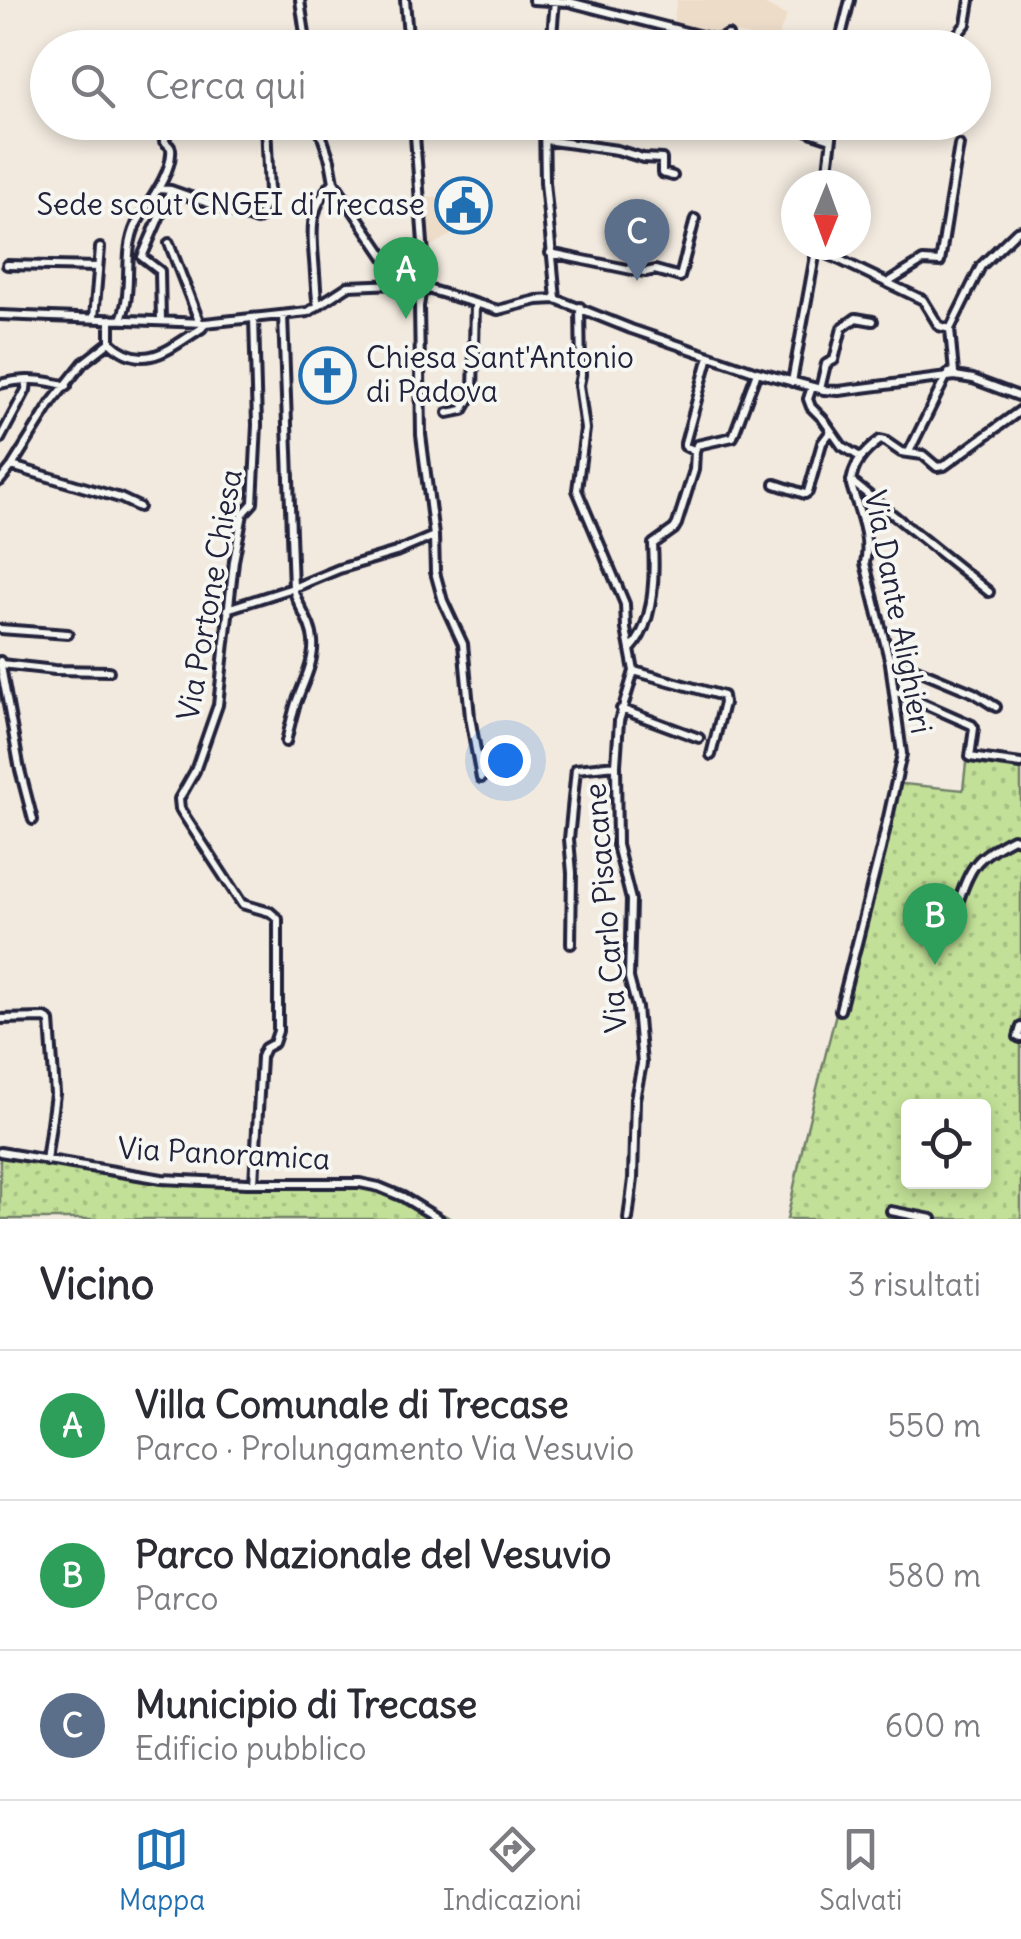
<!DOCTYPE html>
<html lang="it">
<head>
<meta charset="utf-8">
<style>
  body { margin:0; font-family:Delius,sans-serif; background:#f7f7f7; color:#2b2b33 }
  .controls { position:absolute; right:30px; bottom:30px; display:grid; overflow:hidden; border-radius:10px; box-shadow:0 5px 15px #0003 }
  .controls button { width:90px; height:90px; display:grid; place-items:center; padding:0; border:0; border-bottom:2px solid #e1e1e2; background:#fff; color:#2b2b33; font:50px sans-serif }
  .compass { position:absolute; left:781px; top:170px; width:90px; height:90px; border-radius:50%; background:#fff; box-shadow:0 5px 15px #0003; rotate:181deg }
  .you { position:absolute; left:505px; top:760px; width:35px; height:35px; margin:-25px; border:8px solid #fff; border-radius:50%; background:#1a73e8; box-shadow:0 0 0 15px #1a73e833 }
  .badge { display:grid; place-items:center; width:65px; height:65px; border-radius:50%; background:#1f6fb2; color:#fff; font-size:32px; font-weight:700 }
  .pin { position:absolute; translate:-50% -82px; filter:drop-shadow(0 2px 5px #0008) }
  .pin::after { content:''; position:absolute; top:52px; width:35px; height:30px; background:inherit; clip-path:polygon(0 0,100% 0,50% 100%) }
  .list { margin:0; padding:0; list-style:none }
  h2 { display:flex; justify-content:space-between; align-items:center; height:130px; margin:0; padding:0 40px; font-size:42px }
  h2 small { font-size:32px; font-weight:400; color:#7c7c81 }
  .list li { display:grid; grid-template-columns:65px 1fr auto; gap:30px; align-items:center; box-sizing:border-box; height:150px; padding:0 40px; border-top:2px solid #e1e1e2 }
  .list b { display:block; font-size:38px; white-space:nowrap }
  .list p { margin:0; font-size:32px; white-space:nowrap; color:#7c7c81 }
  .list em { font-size:32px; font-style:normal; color:#7c7c81 }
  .icon { flex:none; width:55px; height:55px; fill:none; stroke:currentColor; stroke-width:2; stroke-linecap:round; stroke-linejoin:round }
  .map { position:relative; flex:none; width:1021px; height:1219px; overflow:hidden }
  .search { position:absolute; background:#fff; box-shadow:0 5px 15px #0003; left:30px; right:30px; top:30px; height:110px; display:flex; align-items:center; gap:25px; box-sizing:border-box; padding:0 35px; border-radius:55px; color:#7c7c81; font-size:38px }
  .sheet { height:580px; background:#fff }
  nav { display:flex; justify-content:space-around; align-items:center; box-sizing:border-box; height:140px; border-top:2px solid #e1e1e2; background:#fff; font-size:28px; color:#7c7c81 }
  nav a { display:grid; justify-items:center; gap:5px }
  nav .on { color:#1f6fb2 }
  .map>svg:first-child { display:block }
  .built { fill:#eddcc8 }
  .park { fill:url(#park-dots); stroke:#728169; stroke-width:2.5; fill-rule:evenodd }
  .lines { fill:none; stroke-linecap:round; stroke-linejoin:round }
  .minor-casing { stroke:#22223b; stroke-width:14 }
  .minor { stroke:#f6f6f2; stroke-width:6 }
  .labels { text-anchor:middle; stroke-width:8; stroke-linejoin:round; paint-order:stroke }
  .poi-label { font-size:30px; fill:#22223b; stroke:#f6f6f2; text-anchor:end }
  .street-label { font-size:30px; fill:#22223b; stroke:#f6f6f2 }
</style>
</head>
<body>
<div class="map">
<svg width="1021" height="1219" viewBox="0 0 1021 1219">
  <defs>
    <pattern id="park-dots" width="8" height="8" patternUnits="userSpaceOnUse" patternTransform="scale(2.5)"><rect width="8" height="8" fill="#c2e097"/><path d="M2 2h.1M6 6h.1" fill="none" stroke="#a6c083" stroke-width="1.8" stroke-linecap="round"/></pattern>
  </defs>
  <rect width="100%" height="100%" fill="#f2eadf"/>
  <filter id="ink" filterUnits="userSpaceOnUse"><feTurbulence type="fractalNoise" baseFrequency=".01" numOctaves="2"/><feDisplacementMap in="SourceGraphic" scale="20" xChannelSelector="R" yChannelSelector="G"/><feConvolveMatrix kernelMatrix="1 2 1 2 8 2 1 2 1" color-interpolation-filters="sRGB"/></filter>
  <g filter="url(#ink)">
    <!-- built -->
    <path class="built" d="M677,0H756L787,16L774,45L746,35L729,32L713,36L673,24Z
      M471,194L485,216L427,248L424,198Z"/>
    <!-- park -->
    <path class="park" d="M967,754L1021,761V1219H787L805,1136L894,783L963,790ZM908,1106H984V1182H908Z
      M0,1147L185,1179H362L389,1186L452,1219H0Z"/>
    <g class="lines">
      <defs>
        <path id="minor" d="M300,0L307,48
          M405,0L409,48
          M533,0L569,2L717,40L728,35
          M551,48L555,0
          M838,48L850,0
          M946,48L966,24L970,0
          M317,122L330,160L334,182L388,262L399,284
          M414,122L425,270L419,306L421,435L434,536L435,572L443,601L463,644L470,717L481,778
          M544,122L545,182L556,299
          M799,122L810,132L831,139
          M545,140L617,150L643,158L662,159V173L673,176
          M826,185L834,122
          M159,189L171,190L256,220L260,218L269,193L266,122
          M169,243L199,321
          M817,249L923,300L939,326L950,329
          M550,253L632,270L646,272L655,270L680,277L695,219
          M7,265L98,267
          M889,282L923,261L940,262L959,145
          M318,306C316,296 316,285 315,274C313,239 305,209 334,182
          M580,307L581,375L579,385L585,429L577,490L625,604L626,629L634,671L619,721L616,765L617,845L631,900L629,978L637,1008L642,1064L635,1099L633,1179L628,1219
          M0,315L205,323L308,312L348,286L399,284L421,287L498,310L537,300L556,299L631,329L757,372L824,390L839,391L955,376L973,379L1021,397
          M283,315L293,588C297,606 312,622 313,641C315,661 303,684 296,703C292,716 289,729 286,742
          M94,318L100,248
          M254,318L257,425L253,503L243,514L234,561L218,705L195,771L179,799L180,809L242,904L270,912L278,919V1031L274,1043L265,1048L261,1057L254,1183
          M110,319V342C144,374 170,348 202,328L205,323
          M121,319C134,290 122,255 136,225C146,205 170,177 171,154C172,146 169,146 164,141L173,122
          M161,321L160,271L142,257L171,190
          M949,373H954L950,329L981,266L1017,231L1021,230
          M792,382L817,245
          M0,384C24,378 43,379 67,386
          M812,387L808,399L811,407L823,419L842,446L860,457
          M820,389L826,364L834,360L842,328L856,318L873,321
          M448,413L463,410L473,393L475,304
          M0,439L26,390L27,380
          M695,451L697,445L733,437L757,372
          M909,452L946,377
          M12,466L120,498L139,507
          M0,481L12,466L52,402L83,363L110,342
          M851,481L989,592
          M775,484L805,494L808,492L822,443L831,431
          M227,609L293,588L339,569L396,552L434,536
          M0,629L68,634
          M630,650C654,625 655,577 653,544L674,529L677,524L694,470L695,451L685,446V443L709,356
          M890,658L974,693L996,707
          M0,661L20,770L33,820
          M1,664L55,670L109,671
          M634,671L723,696L724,703L711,755
          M895,691L972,725L974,728L970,757L1021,764
          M621,709L699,738
          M958,903C971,865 976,857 1013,838L1021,841
          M571,944L572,873L569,839L576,769L616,765
          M840,1010L881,849L902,754L890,663L865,563C871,537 858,510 851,485C852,465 864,452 880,440L885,441L901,452L923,455L937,467L944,466L1021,410
          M0,1019L45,1018L50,1021L55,1094L46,1161
          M1021,1027L1018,1037L1021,1038
          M0,1152L162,1179L247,1183H360L379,1187L403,1197L439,1219
          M891,1211L932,1219"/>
      </defs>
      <!-- minor casing -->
      <use href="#minor" class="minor-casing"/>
      <!-- minor -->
      <use href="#minor" class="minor"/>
    </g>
  </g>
  <!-- icons -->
  <defs>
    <symbol id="civic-ring" viewBox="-11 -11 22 22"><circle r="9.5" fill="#f6f6f2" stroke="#1f6fb2" stroke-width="1.5"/><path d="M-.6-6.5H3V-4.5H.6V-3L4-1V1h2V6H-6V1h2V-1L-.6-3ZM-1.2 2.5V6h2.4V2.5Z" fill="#1f6fb2"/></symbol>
    <symbol id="church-ring" viewBox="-11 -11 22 22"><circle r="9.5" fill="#f6f6f2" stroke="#1f6fb2" stroke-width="1.5"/><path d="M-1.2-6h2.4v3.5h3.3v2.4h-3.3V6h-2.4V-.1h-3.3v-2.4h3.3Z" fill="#1f6fb2"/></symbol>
  </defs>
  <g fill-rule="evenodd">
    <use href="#civic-ring" x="432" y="174" width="63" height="63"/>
    <use href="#church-ring" x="296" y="344" width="63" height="63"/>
  </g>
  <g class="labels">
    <!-- poi labels -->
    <g class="poi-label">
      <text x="425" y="215">Sede scout CNGEI di Trecase</text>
      <text x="366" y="368" text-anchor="start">Chiesa Sant'Antonio<tspan x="366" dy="34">di Padova</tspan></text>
    </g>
    <!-- street labels -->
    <g class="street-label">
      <text transform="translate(210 595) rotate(-80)" y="10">Via Portone Chiesa</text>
      <text transform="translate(898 612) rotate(79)" y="10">Via Dante Alighieri</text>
      <text transform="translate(606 908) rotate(-95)" y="10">Via Carlo Pisacane</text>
      <text transform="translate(224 1154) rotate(3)" y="10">Via Panoramica</text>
    </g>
  </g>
</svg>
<div class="controls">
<button><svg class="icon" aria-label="locate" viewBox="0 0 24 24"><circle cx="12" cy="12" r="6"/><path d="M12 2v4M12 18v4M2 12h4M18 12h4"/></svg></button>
</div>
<svg class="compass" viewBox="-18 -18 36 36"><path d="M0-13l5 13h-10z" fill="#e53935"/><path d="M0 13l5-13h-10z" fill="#7c7c81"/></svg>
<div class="you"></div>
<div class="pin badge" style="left:406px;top:319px;background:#2e9e5b">A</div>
<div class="pin badge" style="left:935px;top:965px;background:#2e9e5b">B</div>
<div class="pin badge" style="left:637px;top:281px;background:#5c6f8a">C</div>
<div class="search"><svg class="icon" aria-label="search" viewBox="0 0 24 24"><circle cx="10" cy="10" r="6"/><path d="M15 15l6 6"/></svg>Cerca qui</div>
</div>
<section class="sheet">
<h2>Vicino<small>3 risultati</small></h2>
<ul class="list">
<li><span class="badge" style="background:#2e9e5b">A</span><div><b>Villa Comunale di Trecase</b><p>Parco · Prolungamento Via Vesuvio</p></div><em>550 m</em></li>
<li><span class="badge" style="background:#2e9e5b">B</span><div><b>Parco Nazionale del Vesuvio</b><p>Parco</p></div><em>580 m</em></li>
<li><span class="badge" style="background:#5c6f8a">C</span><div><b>Municipio di Trecase</b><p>Edificio pubblico</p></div><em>600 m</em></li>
</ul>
</section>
<nav>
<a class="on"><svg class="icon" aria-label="map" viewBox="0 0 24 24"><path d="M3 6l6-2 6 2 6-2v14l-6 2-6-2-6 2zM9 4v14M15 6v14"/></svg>Mappa</a>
<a><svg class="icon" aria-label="directions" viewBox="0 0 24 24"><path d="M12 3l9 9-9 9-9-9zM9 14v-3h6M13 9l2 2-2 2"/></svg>Indicazioni</a>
<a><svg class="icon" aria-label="saved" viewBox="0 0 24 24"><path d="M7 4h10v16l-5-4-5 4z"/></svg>Salvati</a>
</nav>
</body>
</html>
